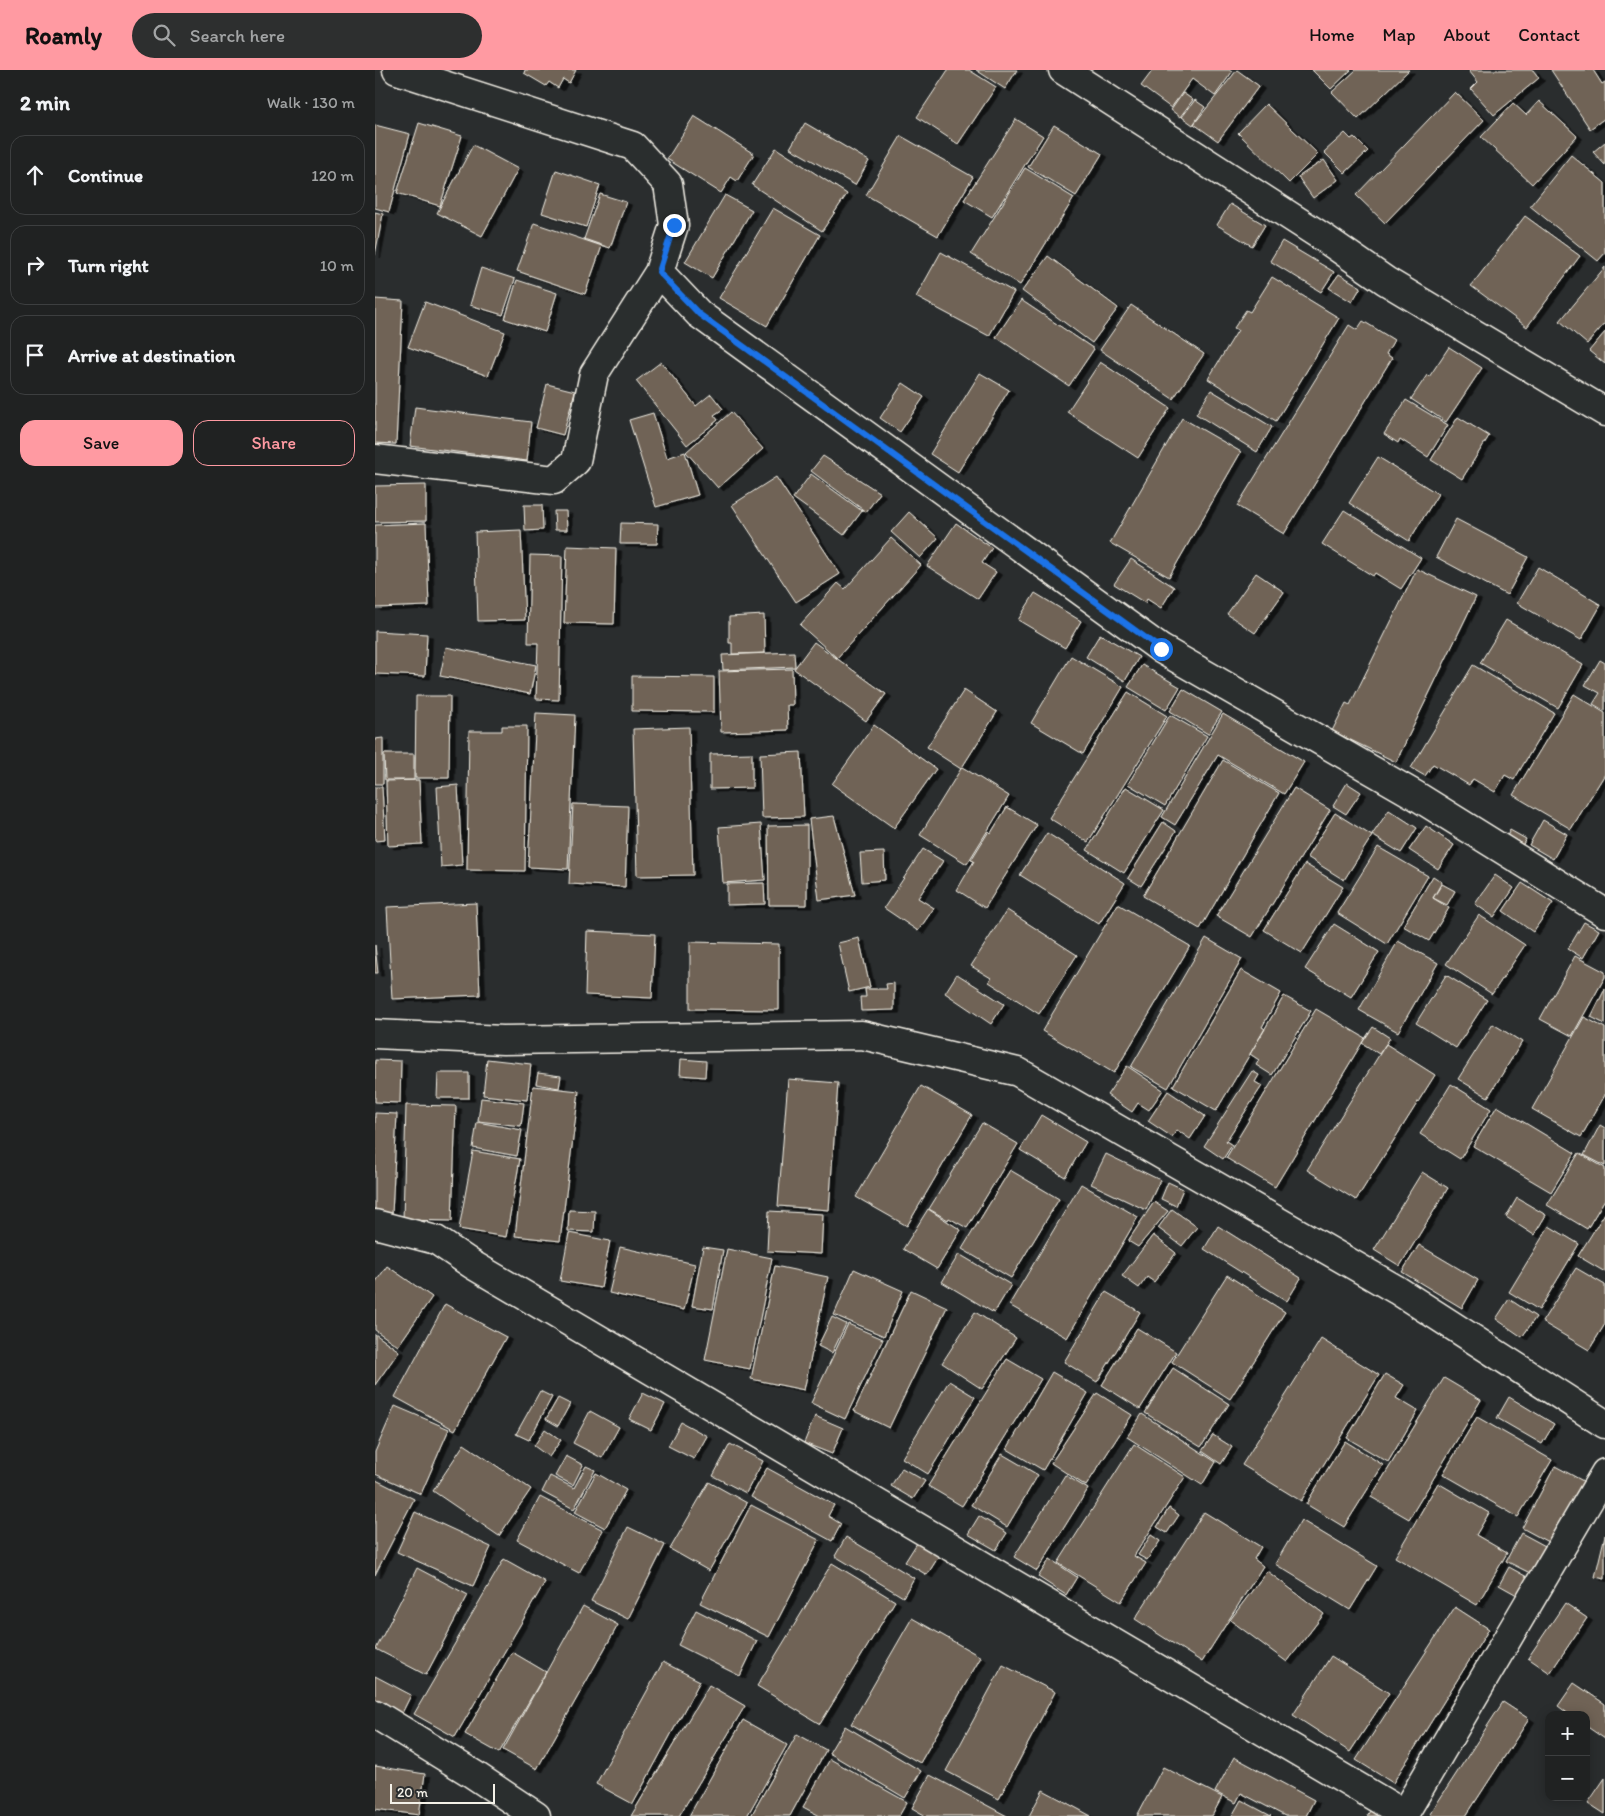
<!DOCTYPE html>
<html lang="en">
<head>
<meta charset="utf-8">
<style>
  body { margin:0; font-family:Itim,sans-serif; background:#2d2f2f; color:#f1f3f6 }
  .controls { position:absolute; right:15px; bottom:15px; display:grid; overflow:hidden; border-radius:10px; box-shadow:0 2px 12px #0003 }
  .controls button { width:45px; height:45px; display:grid; place-items:center; padding:0; border:0; border-bottom:1px solid #3d3f40; background:#202222; color:#f1f3f6; font:25px sans-serif }
  .scale { position:absolute; left:15px; bottom:12px; width:105px; box-sizing:border-box; padding-left:5px; border:2px solid #f4f1e8; border-top:0; font-size:14px; line-height:18px; white-space:nowrap; color:#f4f1e8; -webkit-text-stroke:4px #2a2d2e; paint-order:stroke }
  .stop { position:absolute; width:15px; height:15px; margin:-11px; border:4px solid #1a73e8; border-radius:50%; background:#fff }
  .stop.end { background:#1a73e8; border-color:#fff; box-shadow:0 1px 5px #0008 }
  .list { margin:0; padding:0; list-style:none }
  h2 { display:flex; justify-content:space-between; align-items:center; height:65px; margin:0; padding:0 20px; font-size:21px }
  h2 small { font-size:16px; font-weight:400; color:#a2a4a5 }
  .list li { display:grid; grid-template-columns:32px 1fr auto; gap:15px; align-items:center; box-sizing:border-box; height:80px; margin:0 10px 10px; padding:0 10px; border:1px solid #3d3f40; border-radius:15px }
  .list b { display:block; font-size:19px; white-space:nowrap }
  .list em { font-size:16px; font-style:normal; color:#a2a4a5 }
  .actions { display:flex; gap:10px; padding:15px 20px }
  .actions a { flex:1; padding:11px 0; border:1px solid #ff9aa2; border-radius:15px; text-align:center; font-size:18px; color:#ff9aa2 }
  .actions .main { background:#ff9aa2; color:#111 }
  .icon { flex:none; width:28px; height:28px; fill:none; stroke:currentColor; stroke-width:2; stroke-linecap:round; stroke-linejoin:round }
  .map { position:relative; flex:none; width:1230px; height:1746px; overflow:hidden }
  header { display:flex; align-items:center; gap:30px; box-sizing:border-box; height:70px; padding:0 25px; background:#ff9aa2; color:#111 }
  header strong { font-size:24px }
  nav { display:flex; gap:28px; margin-inline-start:auto; font-size:18px }
  .search { width:350px; height:45px; background:#2d2f2f; display:flex; align-items:center; gap:12px; box-sizing:border-box; padding:0 18px; border-radius:28px; color:#a2a4a5; font-size:19px }
  main { display:flex }
  aside { flex:1; background:#202222 }
  .map>svg:first-child { display:block }
  .building { fill:#706456; stroke:#f4f1e8; filter:url(#shadow) }
  .lines { fill:none; stroke-linecap:round; stroke-linejoin:round }
  .minor-casing { stroke:#f4f1e8; stroke-width:31 }
  .minor { stroke:#2a2d2e; stroke-width:28 }
  .route { stroke:#1a73e8; stroke-width:6 }
</style>
</head>
<body>
<header>
<strong>Roamly</strong>
<div class="search"><svg class="icon" aria-label="search" viewBox="0 0 24 24"><circle cx="10" cy="10" r="6"/><path d="M15 15l6 6"/></svg>Search here</div>
<nav><a>Home</a><a>Map</a><a>About</a><a>Contact</a></nav>
</header>
<main>
<aside>
<h2>2 min<small>Walk · 130 m</small></h2>
<ul class="list">
<li><svg class="icon" aria-label="ahead" viewBox="0 0 24 24"><path d="M12 20V5M6 11l6-6 6 6"/></svg><div><b>Continue</b></div><em>120 m</em></li>
<li><svg class="icon" aria-label="right" viewBox="0 0 24 24"><path d="M7 20v-9h11M14 6l5 5-5 5"/></svg><div><b>Turn right</b></div><em>10 m</em></li>
<li><svg class="icon" aria-label="arrive" viewBox="0 0 24 24"><path d="M6 21V4h12l-3 4 3 4H6"/></svg><div><b>Arrive at destination</b></div></li>
</ul>
<div class="actions"><a class="main">Save</a><a>Share</a></div>
</aside>
<div class="map">
<svg width="1230" height="1746" viewBox="0 0 1230 1746">
  <defs>
    <filter id="shadow"><feDropShadow dx="5.5" dy="3" stdDeviation="0" flood-color="#0009"/></filter>
  </defs>
  <rect width="100%" height="100%" fill="#2a2d2e"/>
  <filter id="ink" filterUnits="userSpaceOnUse"><feTurbulence type="fractalNoise" baseFrequency=".02" numOctaves="2"/><feDisplacementMap in="SourceGraphic" scale="10" xChannelSelector="R" yChannelSelector="G"/><feConvolveMatrix kernelMatrix="1 2 1 2 8 2 1 2 1" color-interpolation-filters="sRGB"/></filter>
  <g filter="url(#ink)">
    <!-- building -->
    <path class="building" d="M150,0H201L194,13L188,9L183,18L174,12L171,16L149,3Z
      M573,0H594L621,17L583,74L542,47Z
      M601,0H642L630,19Z
      M778,0H854L857,2L840,26L817,9L796,38L766,16Z
      M862,0L884,16L843,71L819,54Z
      M937,0H976L956,19Z
      M981,0H1034L983,49L957,22Z
      M1096,0H1158L1164,8L1119,45L1096,19L1103,12L1094,1Z
      M1176,0H1218L1227,14L1230,12V48L1215,59Z
      M1080,22L1109,50L1010,153L981,125Z
      M808,23L818,30L805,47L796,40Z
      M820,30L830,37L818,55L807,47Z
      M1164,31L1202,66L1157,114L1106,67L1138,33L1151,45Z
      M891,34L943,84L914,113L863,63Z
      M319,46L379,84L362,111L356,107L346,123L292,89Z
      M641,49L668,66L617,147L589,130Z
      M44,53L87,66L65,136L22,123Z
      M430,53L494,91L480,115L415,78Z
      M0,55L35,64L14,142L0,138Z
      M679,55L727,84L701,126L653,97Z
      M970,63L976,69L979,67L993,81L970,103L949,82Z
      M526,66L598,107L563,166L491,125Z
      M1230,72V95L1218,82Z
      M98,75L143,99L107,166L62,143Z
      M401,78L472,124L447,161L377,115Z
      M1196,85L1230,113V183L1223,191L1155,136Z
      M949,90L963,110L938,128L923,107Z
      M650,98L699,128L645,215L596,184Z
      M181,100L225,115L211,157L167,143Z
      M225,124L251,132L235,178L209,169Z
      M350,125L377,140L337,208L310,192Z
      M855,134L890,155L877,176L842,155Z
      M398,138L445,165L392,256L344,228Z
      M0,142L8,144L0,185Z
      M1150,146L1205,186L1152,257L1096,216Z
      M159,153L227,176L210,224L142,201Z
      M907,171L959,202L946,222L895,191Z
      M566,182L639,222L614,266L541,227Z
      M673,186L743,238L717,273L647,221Z
      M1230,197V253L1212,274L1185,251Z
      M106,198L140,209L128,245L95,235Z
      M964,204L986,217L977,232L954,218Z
      M897,207L964,248L901,351L833,309L863,260L859,258L871,240L875,242Z
      M142,210L182,223L170,262L130,249Z
      M0,229L28,231L21,374L0,373Z
      M646,230L719,279L694,316L621,267Z
      M50,232L130,262L113,306L33,277Z
      M756,235L829,284L798,329L725,280Z
      M988,251L1019,270L1011,284L1017,288L909,464L862,436L974,255L982,260Z
      M1230,262V294L1214,281Z
      M1074,277L1107,298L1071,352L1036,329L1052,305L1054,307Z
      M286,292L321,336L336,324L348,339L339,345L343,350L312,375L261,311Z
      M725,292L795,338L763,388L692,342Z
      M605,303L634,320L583,402L555,384Z
      M528,313L549,327L525,362L505,348Z
      M172,314L200,321L188,365L161,358Z
      M836,320L897,357L882,382L821,344Z
      M1031,330L1073,355L1053,387L1025,369L1023,373L1009,364Z
      M40,337L156,352L152,391L35,376Z
      M356,342L388,379L343,418L311,382Z
      M278,343L292,388L310,382L323,425L281,437L254,350Z
      M1083,347L1114,366L1087,409L1056,390Z
      M807,348L866,382L794,507L735,473Z
      M448,386L505,423L491,442L436,401Z
      M1003,387L1063,424L1034,471L974,433Z
      M436,404L487,441L469,465L418,428Z
      M401,407L465,504L421,532L357,435Z
      M51,415V451L0,452V416Z
      M149,435H167L168,460L150,461Z
      M969,440L1046,488L1026,519L1000,503L998,506L947,474Z
      M179,441H191L192,460H180Z
      M534,442L563,468L545,488L516,462Z
      M1081,449L1153,487L1132,525L1061,487Z
      M51,453L54,536L0,538V455Z
      M246,453L283,454L282,474H245Z
      M581,453L617,478L607,493L621,502L603,529L552,496Z
      M146,460L150,550L103,551L100,462Z
      M516,468L546,495L462,588L425,555L463,513L470,519Z
      M192,476L241,478L239,554L189,553Z
      M155,485L187,486L184,630L161,629L163,573H153Z
      M756,489L799,517L786,538L772,529L770,533L739,514Z
      M1163,497L1226,535L1206,570L1142,533Z
      M1042,499L1101,527L1021,692L957,661L971,633L975,635Z
      M881,503L909,522L880,563L852,544Z
      M660,523L706,551L690,578L643,550Z
      M389,545L390,583L357,584V573H354V547Z
      M1131,550L1208,595L1183,638L1105,593Z
      M0,561L52,564L50,606L0,604Z
      M725,564L764,587L750,611L711,587Z
      M439,572L511,624L491,651L419,599Z
      M71,577L161,595L155,624L65,606Z
      M419,582L420,597L348,600L347,585Z
      M696,586L748,617L708,684L656,653Z
      M1225,590L1230,593V641L1218,634L1225,623L1210,615Z
      M767,595L805,617L791,640L753,617Z
      M1098,595L1179,643L1139,710L1130,705L1120,722L1098,709L1094,715L1058,694L1050,706L1036,698Z
      M417,599L418,635H412L413,660L346,662L344,601Z
      M257,606L339,607V642L257,641Z
      M808,619L847,642L833,664L795,641Z
      M589,620L622,642L586,699L552,677Z
      M753,622L792,646L713,772L674,748Z
      M1199,624L1230,643V704L1196,759L1138,725Z
      M41,626H75L74,708H40Z
      M161,643L200,645L193,799L153,797Z
      M848,644L929,692L909,724L843,685L800,755L787,747Z
      M795,645L832,666L790,736L753,714Z
      M499,655L561,699L519,758L457,714Z
      M127,656H152L150,801L92,800L94,661H127Z
      M314,657L318,805L262,806L258,659Z
      M8,668V714H0V669Z
      M426,682L429,747L387,748L385,684Z
      M377,683V718L335,719V684Z
      M9,684H39V710H10Z
      M848,690L904,723L825,859L768,826Z
      M587,697L634,726L592,794L545,765Z
      M44,710L47,774L13,776L11,711Z
      M972,713L986,722L971,744L958,736Z
      M83,715L87,795L66,797L62,717Z
      M0,717H7L10,770L0,771Z
      M751,717L789,740L749,803L712,780Z
      M919,718L955,740L877,867L841,846Z
      M198,734L253,736L250,817L194,814Z
      M632,737L662,755L610,838L582,820L599,791L596,790L614,761L616,763Z
      M1014,740L1042,758L1026,783L997,765Z
      M960,743L997,766L969,810L932,787Z
      M459,746L480,825L444,830L434,749Z
      M1168,750L1192,764L1178,789L1154,775Z
      M788,752L801,761L766,816L753,808Z
      M386,754L390,810L348,813L344,757Z
      M432,755V835H394L393,756Z
      M1051,756L1079,775L1063,799L1034,780Z
      M1135,760L1151,769L1145,779L1130,770Z
      M672,763L750,813L724,854L645,805Z
      M1003,777L1053,806L1012,874L962,843Z
      M548,779L568,791L543,828L559,838L543,861L509,838Z
      M509,782L510,810L487,812L485,783Z
      M930,794L968,817L927,883L889,860Z
      M1120,805L1139,818L1119,847L1100,834Z
      M1058,806L1067,812L1058,828L1074,838L1054,871L1028,856Z
      M389,813L390,834L352,835V814Z
      M1147,813L1178,833L1158,862L1128,841Z
      M1067,814L1080,821L1072,835L1058,828Z
      M101,833L105,925L17,929L12,837Z
      M743,834L815,876L739,1003L667,961Z
      M632,840L702,885L664,944L614,912L616,908L596,896Z
      M1104,845L1150,875L1117,924L1071,894Z
      M1209,852L1224,860L1208,888L1193,879Z
      M959,854L1004,882L976,927L930,899Z
      M212,861L280,864L277,928L210,925Z
      M484,868L495,917L474,922L463,873Z
      M831,868L867,889L793,1018L756,997Z
      M1023,871L1063,893L1023,962L984,940Z
      M315,872L404,874V940L315,939Z
      M0,875L3,903H0Z
      M1200,886L1230,902V907L1197,966L1165,949Z
      M866,900L906,923L887,957L890,959L841,1041L798,1016Z
      M582,904L629,934L616,954L570,923Z
      M1071,905L1112,930L1081,978L1041,953Z
      M519,913V940L486,941L485,927H491L490,919H512L511,914Z
      M1230,919V954L1216,947Z
      M909,926L936,941L897,1005L881,995L884,990L875,984Z
      M941,939L990,968L900,1117L851,1088Z
      M1209,947L1230,958V1025L1206,1067L1157,1039Z
      M1118,954L1147,972L1113,1027L1083,1009Z
      M998,957L1015,968L1004,984L987,973Z
      M1011,974L1060,1005L981,1130L932,1100Z
      M112,989L156,994L152,1030L108,1025Z
      M306,989L331,991L330,1007L305,1005Z
      M0,990L26,991L25,1033L0,1032Z
      M752,996L788,1020L774,1040L763,1033L757,1042L732,1025Z
      M877,1001L884,1005L880,1012L887,1016L851,1071L857,1075L848,1089L829,1076Z
      M63,1003H94V1028H62Z
      M163,1003L186,1006L184,1018L161,1014Z
      M413,1009L463,1013L454,1140L403,1136Z
      M1076,1014L1116,1039L1085,1089L1045,1064Z
      M158,1016L204,1021L185,1171L140,1166Z
      M546,1016L597,1045L532,1156L481,1127Z
      M793,1021L830,1046L815,1069L802,1060L797,1067L773,1051Z
      M106,1028L149,1033L146,1056L103,1051Z
      M31,1035L81,1036L77,1151L28,1150Z
      M1122,1036L1200,1083L1176,1122L1098,1076Z
      M0,1043L22,1044L17,1144L0,1143Z
      M666,1045L711,1072L690,1107L645,1080Z
      M102,1052L147,1060L142,1086L98,1078Z
      M607,1053L643,1074L592,1158L574,1148L573,1150L554,1139Z
      M1225,1055L1230,1058V1096L1209,1085Z
      M98,1081L145,1089L131,1167L84,1159Z
      M1204,1083L1230,1098V1129L1212,1159L1172,1135Z
      M731,1084L785,1110L771,1140L716,1114Z
      M635,1100L684,1129L636,1208L587,1179Z
      M1047,1102L1073,1118L1025,1196L999,1180Z
      M793,1112L808,1119L801,1136L786,1129Z
      M706,1114L763,1147L692,1268L634,1235Z
      M1142,1128L1171,1145L1159,1165L1131,1147Z
      M779,1132L793,1141L763,1177L753,1171Z
      M553,1139L586,1160L562,1199L528,1179Z
      M797,1139L822,1157L807,1176L783,1158Z
      M194,1140L220,1141L219,1162L193,1161Z
      M394,1141L448,1144L446,1184L392,1181Z
      M1230,1143V1202L1203,1186Z
      M843,1156L926,1208L912,1231L829,1179Z
      M1174,1156L1204,1174L1164,1240L1134,1222Z
      M194,1163L235,1171L226,1218L185,1211Z
      M778,1165L801,1183L779,1212L772,1207L764,1218L747,1206Z
      M1044,1175L1103,1210L1087,1238L1027,1202Z
      M245,1177L320,1194L309,1240L234,1223Z
      M328,1177L348,1180L338,1239L317,1236Z
      M352,1179L397,1188L375,1299L330,1290Z
      M584,1184L636,1215L619,1243L567,1212Z
      M12,1196L57,1227L23,1276L0,1260V1213Z
      M400,1196L453,1207L429,1320L376,1309Z
      M1201,1198L1230,1215V1254L1214,1280L1167,1252Z
      M479,1199L528,1221L509,1266L459,1245Z
      M852,1205L910,1242L855,1329L797,1292Z
      M536,1220L572,1237L514,1358L479,1341Z
      M731,1222L765,1242L722,1312L689,1292Z
      M1134,1229L1161,1247L1147,1267L1121,1249Z
      M70,1234L131,1267L80,1360L20,1327Z
      M600,1242L641,1268L607,1319L567,1293Z
      M457,1247L471,1254L457,1283L443,1276Z
      M473,1254L508,1269L470,1349L436,1333Z
      M762,1258L801,1282L765,1339L727,1315Z
      M0,1264L24,1281L0,1315Z
      M946,1269L1004,1305L926,1431L867,1395Z
      M632,1289L666,1309L587,1436L553,1416Z
      M798,1298L854,1334L826,1377L770,1343Z
      M677,1302L713,1323L668,1400L632,1379Z
      M1010,1304L1029,1315L1021,1328L1043,1341L1013,1392L972,1368Z
      M1069,1308L1106,1330L1034,1449L996,1427Z
      M574,1311L600,1327L553,1404L527,1388Z
      M165,1321L177,1327L154,1370L141,1364Z
      M268,1323L290,1334L276,1360L254,1349Z
      M722,1323L757,1345L711,1416L676,1393Z
      M1134,1327L1179,1354L1167,1374L1122,1348Z
      M183,1328L195,1334L183,1356L171,1349Z
      M20,1336L74,1359L46,1424L0,1404V1382Z
      M215,1341L244,1357L227,1388L198,1373Z
      M767,1344L841,1392L827,1415L752,1367Z
      M440,1346L468,1358L457,1384L429,1373Z
      M1102,1347L1177,1390L1143,1447L1068,1404Z
      M306,1352L332,1366L319,1389L293,1376Z
      M170,1359L186,1370L174,1387L159,1376Z
      M838,1365L857,1377L846,1394L827,1381Z
      M970,1371L1008,1395L969,1457L931,1434Z
      M89,1374L156,1419L124,1466L58,1421Z
      M355,1374L388,1391L371,1423L338,1406Z
      M759,1374L810,1407L759,1486L771,1493L746,1532L683,1493Z
      M627,1384L663,1405L632,1457L596,1435Z
      M191,1386L208,1395L198,1415L180,1406Z
      M211,1396L220,1400L199,1439L167,1422L175,1406L199,1418Z
      M1180,1396L1208,1411L1175,1473L1147,1458Z
      M392,1398L459,1435L453,1446L466,1454L457,1471L376,1427Z
      M527,1398L550,1411L538,1429L516,1416Z
      M221,1403L251,1420L230,1458L200,1442Z
      M690,1405L713,1419L662,1501L639,1487Z
      M1,1410L39,1429L0,1505V1412Z
      M334,1412L372,1433L334,1501L295,1479Z
      M1063,1413L1114,1443L1101,1465L1132,1483L1102,1535L1020,1487Z
      M165,1427L228,1460L204,1503L142,1470Z
      M376,1435L444,1470L394,1567L325,1533Z
      M794,1438L804,1445L792,1463L782,1457Z
      M40,1442L116,1477L98,1516L22,1482Z
      M829,1442L886,1477L879,1489L888,1496L827,1592L760,1549Z
      M604,1446L632,1463L621,1480L593,1464Z
      M926,1450L1002,1496L975,1540L900,1494Z
      M253,1457L290,1475L253,1549L216,1531Z
      M1146,1463L1172,1477L1157,1504L1131,1491Z
      M776,1465L785,1471L772,1490L763,1485Z
      M1230,1465V1509L1220,1507Z
      M471,1467L539,1508L528,1527L460,1486Z
      M542,1473L564,1486L552,1505L530,1492Z
      M129,1489L170,1512L80,1667L39,1644Z
      M675,1489L702,1507L691,1525L663,1507Z
      M457,1493L520,1531L445,1654L382,1616Z
      M1134,1497L1152,1507L1142,1525L1124,1515Z
      M42,1498L93,1525L51,1605L1,1579Z
      M892,1501L949,1544L912,1592L855,1550Z
      M1190,1533L1212,1548L1175,1603L1153,1588Z
      M208,1536L243,1555L162,1699L128,1680Z
      M1080,1537L1114,1559L1018,1713L981,1690Z
      M321,1540L382,1571L365,1606L303,1575Z
      M537,1548L606,1587L545,1693L476,1654Z
      M137,1582L171,1602L124,1683L90,1664Z
      M956,1586L1014,1623L975,1682L918,1645Z
      M288,1592L325,1611L258,1734L221,1714Z
      M628,1595L680,1622L624,1729L571,1701Z
      M0,1606L36,1625L25,1647L0,1633Z
      M1199,1613L1230,1634V1669L1211,1656V1645H1195L1183,1636Z
      M334,1615L370,1636L304,1746H256Z
      M1128,1632L1154,1649L1091,1746H1057L1055,1744Z
      M368,1650L412,1675L372,1746H314Z
      M470,1656L546,1701L530,1728L454,1683Z
      M422,1664L451,1680L415,1746H376Z
      M859,1687L939,1730L931,1746H910L866,1723L861,1733L840,1722Z
      M455,1689L532,1732L524,1746H445L428,1737Z
      M0,1696L50,1704L44,1745L0,1739Z
      M788,1697L847,1727L837,1746H762Z
      M555,1705L632,1746H551L537,1738Z
      M1230,1708V1744L1213,1733Z
      M668,1720L716,1746H654Z
      M866,1730L896,1746H857Z
      M995,1741L1004,1746H992Z"/>
    <g class="lines">
      <defs>
        <path id="minor" d="M22,0L258,76L293,114L299,155L284,202L324,244L786,579L1040,725L1230,843
          M688,0L949,168L1011,211L1230,342
          M0,389L179,410L201,391L219,304L284,202
          M0,964L128,970L487,965L643,1002L1022,1220L1230,1354
          M0,1154L61,1170L98,1195L1029,1744
          M0,1644L98,1704L161,1746
          M1028,1746L1230,1403"/>
      </defs>
      <!-- minor casing -->
      <use href="#minor" class="minor-casing"/>
      <!-- minor -->
      <use href="#minor" class="minor"/>
    </g>
  </g>
  <g class="lines" filter="url(#ink)">
    <!-- route -->
    <path class="route" d="M299,155L284,202L324,244L786,579"/>
  </g>
</svg>
<div class="controls">
<button>+</button>
<button>−</button>
</div>
<div class="scale">20 m</div>
<div class="stop" style="left:786px;top:579px"></div>
<div class="stop end" style="left:299px;top:155px"></div>
</div>
</main>
</body>
</html>
